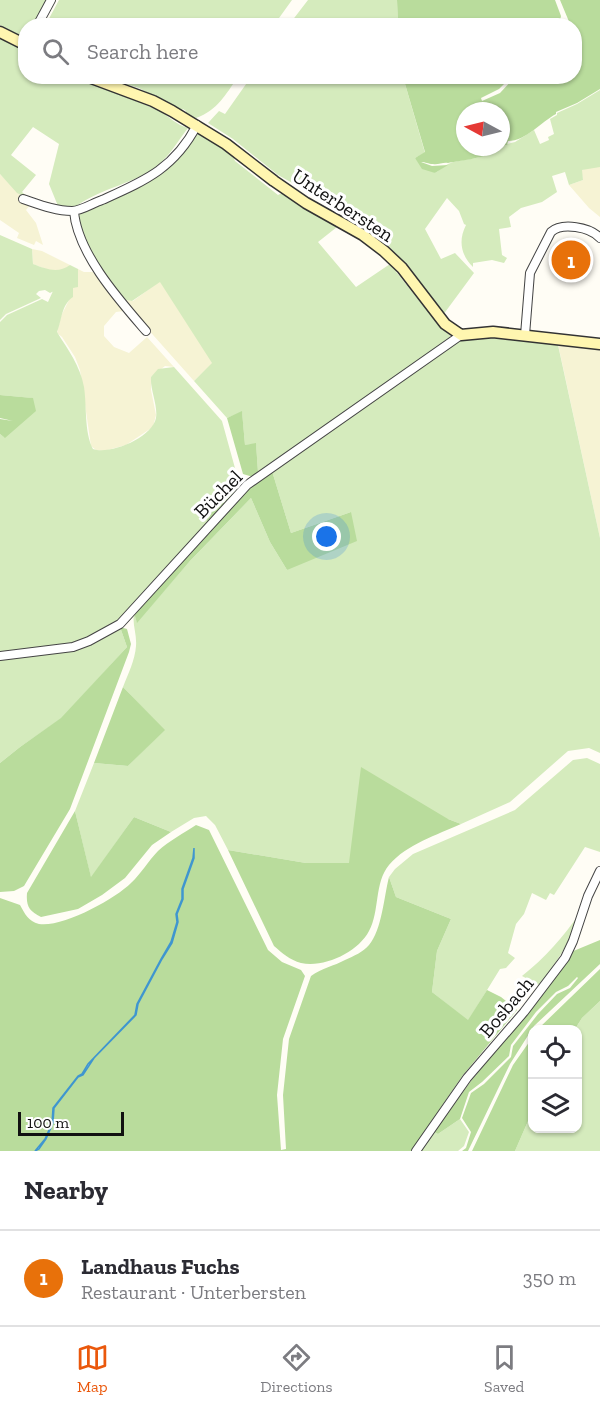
<!DOCTYPE html>
<html lang="en">
<head>
<meta charset="utf-8">
<style>
  body { margin:0; font-family:"Zilla Slab",serif; background:#f2f2f3; color:#2b2b33 }
  .controls { position:absolute; right:18px; bottom:18px; display:grid; overflow:hidden; border-radius:12px; box-shadow:0 2px 4px #0004 }
  .controls button { width:54px; height:54px; display:grid; place-items:center; padding:0; border:0; border-bottom:2px solid #e1e1e2; background:#fff; color:#2b2b33; font:30px sans-serif }
  .compass { position:absolute; left:456px; top:102px; width:54px; height:54px; border-radius:50%; background:#fff; box-shadow:0 2px 4px #0004; rotate:277deg }
  .scale { position:absolute; left:18px; bottom:15px; width:106px; box-sizing:border-box; padding-left:6px; border:3px solid #111; border-top:0; font-size:16px; line-height:21px; white-space:nowrap; color:#111; -webkit-text-stroke:4px #fff; paint-order:stroke }
  .you { position:absolute; left:327px; top:537px; width:21px; height:21px; margin:-15px; border:4px solid #fff; border-radius:50%; background:#1a73e8; box-shadow:0 0 0 9px #1a73e833 }
  .badge { display:grid; place-items:center; width:39px; height:39px; border-radius:50%; background:#ea580c; color:#fff; font-size:20px; font-weight:700 }
  .pin { position:absolute; translate:-50% -50%; border:3px solid #fff; box-shadow:0 2px 6px #0006 }
  .list { margin:0; padding:0; list-style:none }
  h2 { display:flex; justify-content:space-between; align-items:center; height:78px; margin:0; padding:0 24px; font-size:26px }
  h2 small { font-size:20px; font-weight:400; color:#7c7c81 }
  .list li { display:grid; grid-template-columns:39px 1fr auto; gap:18px; align-items:center; box-sizing:border-box; height:96px; padding:0 24px; border-top:2px solid #e1e1e2 }
  .list b { display:block; font-size:22px; white-space:nowrap }
  .list p { margin:0; font-size:20px; white-space:nowrap; color:#7c7c81 }
  .list em { font-size:20px; font-style:normal; color:#7c7c81 }
  .icon { flex:none; width:33px; height:33px; fill:none; stroke:currentColor; stroke-width:2; stroke-linecap:round; stroke-linejoin:round }
  .map { position:relative; flex:none; width:600px; height:1151px; overflow:hidden }
  .search { position:absolute; background:#fff; box-shadow:0 2px 4px #0004; left:18px; right:18px; top:18px; height:66px; display:flex; align-items:center; gap:15px; box-sizing:border-box; padding:0 21px; border-radius:24px; color:#7c7c81; font-size:22px }
  .sheet { height:174px; background:#fff }
  nav { display:flex; justify-content:space-around; align-items:center; box-sizing:border-box; height:84px; border-top:2px solid #e1e1e2; background:#fff; font-size:16px; color:#7c7c81 }
  nav a { display:grid; justify-items:center; gap:3px }
  nav .on { color:#ea580c }
  .map>svg:first-child { display:block }
  .farmland { fill:#f6f3d4 }
  .green { fill:#d5ebbd }
  .forest { fill:#b9dc9c }
  .water { fill:#b9e0f7; stroke:#3f96cf; stroke-width:1.5 }
  .lines { fill:none; stroke-linecap:round; stroke-linejoin:round }
  .street-casing { stroke:#444; stroke-width:10 }
  .secondary-casing { stroke:#333; stroke-width:13 }
  .street { stroke:#fff; stroke-width:8 }
  .secondary { stroke:#fff6b0; stroke-width:10 }
  .labels { text-anchor:middle; stroke-width:6; stroke-linejoin:round; paint-order:stroke }
  .street-label { font-size:20px; fill:#111; stroke:#fff }
</style>
</head>
<body>
<div class="map">
<svg width="600" height="1151" viewBox="0 0 600 1151">
  <rect width="100%" height="100%" fill="#fffdf5"/>
  <!-- farmland -->
  <path class="farmland" d="M593,167H600V217L589,208L569,185L583,180L581,170Z
    M0,174L30,205L26,210L36,223L43,245L36,241L34,245L17,238L19,233L0,220Z
    M32,249L42,251L70,265L64,270H48L33,264Z
    M78,269L84,272H93L124,311L116,312L104,326V336L114,347L129,353L147,337L174,367L165,366L151,377V390L156,415L153,427L126,445L104,451L96,450L91,446L80,370L75,357L62,337L57,333L61,316L70,298L73,287H78Z
    M160,281L213,363L194,381L121,299L133,301Z
    M558,344L600,349V538Z"/>
  <!-- green -->
  <path class="green" d="M0,0H48L33,25L26,26L25,36L21,37L0,25Z
    M59,0H292L274,25L45,26Z
    M308,0H397L398,25L288,26Z
    M0,36L25,50L26,76L76,77L158,110C169,116 176,125 188,128C178,141 168,158 155,168C130,185 98,189 74,208L58,206L49,184L59,144L33,127L11,155L36,175L22,192L31,200L17,193L0,174Z
    M101,77H238C225,95 218,110 196,118L185,114L186,111L183,109L180,111L139,88Z
    M251,77H403L425,153L415,158L435,173C439,171 444,166 448,164C463,158 478,160 492,153L494,147L515,142L534,130L540,144L549,140L548,137L554,134L550,119L557,115V113L577,104L600,90V167L582,170L583,180L569,185L565,172L552,176L557,192L542,202L521,208L509,217L511,227L499,229L502,255L507,258L504,263L492,260L473,263V267C461,255 458,241 466,225L464,224L459,211L447,198L425,229L441,259L455,253L474,273L443,315L407,265L368,225L278,175L233,139L208,123L219,111L225,114Z
    M199,134C210,142 231,146 235,161L278,195L282,193L337,227L318,242L356,287L390,264L440,327L450,335V340L258,472L256,444L245,445L242,412L227,418L194,381L212,363L160,282L132,301L121,299C109,281 72,233 80,213L85,210L150,181L162,174L196,135Z
    M0,235L32,249L33,264C46,269 58,274 70,265L78,269V287L73,288V297C61,305 62,320 57,332C68,350 80,365 84,387C87,406 84,432 93,449C110,455 152,438 156,418C158,405 150,390 151,377L158,369L174,367L222,421L238,479L205,505L207,525L120,620L89,638L73,644L0,654V434L4,437L32,398L0,395V322L7,315L42,299L48,302L53,291L69,283L50,293L45,290L39,291L36,294L41,298L6,314L0,320Z
    M492,337L520,339L529,342L600,347V349L558,345L600,538V753L589,748L568,751L510,802L461,824L448,819L349,863H306L228,850L215,825L206,816L194,818L171,832L134,817L91,878L75,811L94,763L128,766L164,730L123,687C128,674 135,660 136,646C137,634 132,625 134,613L137,622L190,561L251,498L270,542L287,570L351,512L291,533L272,471L461,340Z
    M120,627L127,647L62,718L20,747L0,763V659L74,650Z
    M587,758L600,764V852L585,847L554,895L550,893L546,900L532,893L524,914L516,924L508,953L515,958L506,968L500,969L468,1021L432,992L437,951L451,919L396,897L389,877L395,869L413,854L515,810L573,760Z
    M580,913C569,944 559,959 539,985L522,976C545,958 563,937 580,913Z
    M600,1001V1151H515L532,1112V1128H578V1030L575,1029L582,1018Z
    M460,1119L469,1132L464,1146L458,1151H421L434,1132L438,1134Z"/>
  <!-- forest -->
  <path class="forest" d="M397,0H555L561,16L559,25H398Z
    M560,0H600V89L577,103L556,112V114C541,122 526,141 508,141L507,145H501V111H465V147H493L491,153C484,158 458,161 448,163C443,162 438,165 433,164C428,164 426,162 421,162L432,166L448,165L435,173L422,169L415,158L425,152L403,77H511L499,89L481,98L482,101L500,93L515,77L574,76V26L567,25L570,24Z
    M0,395L33,398L36,411L5,438L0,434V419L13,421L0,418Z
    M242,411L245,445L256,443L258,472L253,477L243,474L227,418Z
    M272,471L291,533L351,512L357,541L287,570L270,542L251,498L190,561L137,623L134,613L248,488Z
    M238,479L240,488L207,525L205,505Z
    M120,627L127,629L131,644L129,652L70,809L24,886L14,891L0,892V763L20,747L61,718L127,647Z
    M123,687L165,730L128,766L94,763Z
    M361,767L448,819L461,824C437,835 407,844 389,865C374,883 380,911 369,931C358,952 325,968 301,963C290,960 282,953 274,946L228,850L306,863H349Z
    M75,811L91,877L134,817L171,832L152,845L125,878L102,895L78,909L41,917C29,911 26,906 27,893Z
    M196,825L209,830L268,950L282,962L301,970L305,976L283,1039L277,1095L281,1150L286,1149L283,1095L289,1039L311,976C322,968 334,966 345,960C354,956 363,952 369,945C382,930 384,896 389,877L396,897L451,919L437,951L432,992L468,1020L487,990L501,997L517,1010L463,1075L411,1151H0V898L20,905C25,914 28,921 39,924C62,928 115,899 131,883C141,874 148,861 158,851C169,841 184,833 196,825Z
    M600,940V964L534,1026L510,1064L468,1151H462L466,1148L471,1132L462,1118L471,1093L484,1084L511,1057L513,1046L538,1014L557,994L570,988L578,978L577,977L568,986L556,992L536,1012L511,1045L509,1056L482,1082L469,1092L460,1119L438,1134L434,1132L471,1081L560,972L571,952Z
    M600,969V1001L582,1018L575,1029H538Z
    M532,1038V1112L515,1151H472L513,1065Z"/>
  <!-- water -->
  <path class="water" d="M194,848V858L183,889V899L177,914L178,922L172,943L162,959L138,1004L136,1015L94,1058L83,1075L78,1077L54,1108L53,1123L46,1139L39,1149L35,1151L45,1139L52,1123L53,1108L78,1076L82,1074L88,1064L135,1015L137,1004L161,959L171,942L177,922L176,914L182,899V889L193,858Z"/>
  <g class="lines">
    <defs>
      <path id="street" d="M37,26L51,0
        M23,199C38,204 55,211 72,211C81,211 93,203 102,200C144,181 174,169 197,125
        M74,211C77,253 120,301 146,331
        M525,335L530,273L551,232C562,222 590,227 600,238
        M0,656L73,647L89,641L120,624L247,485L461,335
        M416,1151L467,1078L524,1012L565,958L573,941L588,896L600,871"/>
      <path id="secondary" d="M0,32L26,45
        M86,76L153,101L172,111L226,144L274,181L306,203L363,235L384,251L402,268L445,324L461,335L493,332L600,344"/>
    </defs>
    <!-- street casing -->
    <use href="#street" class="street-casing"/>
    <!-- secondary casing -->
    <use href="#secondary" class="secondary-casing"/>
    <!-- street -->
    <use href="#street" class="street"/>
    <!-- secondary -->
    <use href="#secondary" class="secondary"/>
  </g>
  <g class="labels">
    <!-- street labels -->
    <g class="street-label">
      <text transform="translate(343 205) rotate(33)" y="7">Unterbersten</text>
      <text transform="translate(218 494) rotate(-45)" y="7">Büchel</text>
      <text transform="translate(506 1007) rotate(-50)" y="7">Bosbach</text>
    </g>
  </g>
</svg>
<div class="controls">
<button><svg class="icon" aria-label="locate" viewBox="0 0 24 24"><circle cx="12" cy="12" r="6"/><path d="M12 2v4M12 18v4M2 12h4M18 12h4"/></svg></button>
<button><svg class="icon" aria-label="layers" viewBox="0 0 24 24"><path d="M12 4l9 5-9 5-9-5zM3 14l9 5 9-5"/></svg></button>
</div>
<svg class="compass" viewBox="-18 -18 36 36"><path d="M0-13l5 13h-10z" fill="#e53935"/><path d="M0 13l5-13h-10z" fill="#7c7c81"/></svg>
<div class="scale">100 m</div>
<div class="you"></div>
<div class="pin badge" style="left:571px;top:260px;background:#e8710a">1</div>
<div class="search"><svg class="icon" aria-label="search" viewBox="0 0 24 24"><circle cx="10" cy="10" r="6"/><path d="M15 15l6 6"/></svg>Search here</div>
</div>
<section class="sheet">
<h2>Nearby<small></small></h2>
<ul class="list">
<li><span class="badge" style="background:#e8710a">1</span><div><b>Landhaus Fuchs</b><p>Restaurant · Unterbersten</p></div><em>350 m</em></li>
</ul>
</section>
<nav>
<a class="on"><svg class="icon" aria-label="map" viewBox="0 0 24 24"><path d="M3 6l6-2 6 2 6-2v14l-6 2-6-2-6 2zM9 4v14M15 6v14"/></svg>Map</a>
<a><svg class="icon" aria-label="directions" viewBox="0 0 24 24"><path d="M12 3l9 9-9 9-9-9zM9 14v-3h6M13 9l2 2-2 2"/></svg>Directions</a>
<a><svg class="icon" aria-label="saved" viewBox="0 0 24 24"><path d="M7 4h10v16l-5-4-5 4z"/></svg>Saved</a>
</nav>
</body>
</html>
